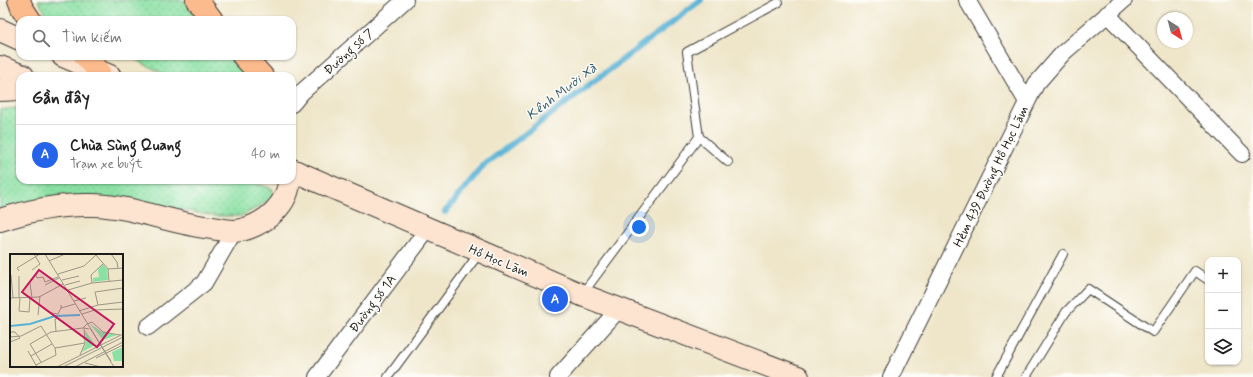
<!DOCTYPE html>
<html lang="vi">
<head>
<meta charset="utf-8">
<style>
  body { margin:0; font-family:Mynerve,sans-serif; background:#f6f6f6; color:#222 }
  .controls { position:absolute; right:12px; bottom:12px; display:grid; overflow:hidden; border-radius:8px; box-shadow:0 1px 3px #0004 }
  .controls button { width:36px; height:36px; display:grid; place-items:center; padding:0; border:0; border-bottom:1px solid #e0e0e0; background:#fff; color:#222; font:20px sans-serif }
  .compass { position:absolute; left:1157px; top:12px; width:36px; height:36px; border-radius:50%; background:#fff; box-shadow:0 1px 3px #0004; rotate:144deg }
  .you { position:absolute; left:639px; top:227px; width:14px; height:14px; margin:-10px; border:3px solid #fff; border-radius:50%; background:#1a73e8; box-shadow:0 0 0 6px #1a73e833 }
  .badge { display:grid; place-items:center; width:26px; height:26px; border-radius:50%; background:#2563eb; color:#fff; font-size:13px; font-weight:700 }
  .pin { position:absolute; translate:-50% -50%; border:2px solid #fff; box-shadow:0 1px 4px #0006 }
  .list { margin:0; padding:0; list-style:none }
  h2 { display:flex; justify-content:space-between; align-items:center; height:52px; margin:0; padding:0 16px; font-size:17px }
  h2 small { font-size:13px; font-weight:400; color:#767676 }
  .list li { display:grid; grid-template-columns:26px 1fr auto; gap:12px; align-items:center; box-sizing:border-box; height:60px; padding:0 16px; border-top:1px solid #e0e0e0 }
  .list b { display:block; font-size:15px; white-space:nowrap }
  .list p { margin:0; font-size:13px; white-space:nowrap; color:#767676 }
  .list em { font-size:13px; font-style:normal; color:#767676 }
  .icon { flex:none; width:22px; height:22px; fill:none; stroke:currentColor; stroke-width:2; stroke-linecap:round; stroke-linejoin:round }
  .map { position:relative; flex:none; width:1253px; height:377px; overflow:hidden }
  .search { position:absolute; background:#fff; box-shadow:0 1px 3px #0004; left:16px; top:16px; width:280px; height:44px; display:flex; align-items:center; gap:10px; box-sizing:border-box; padding:0 14px; border-radius:12px; color:#767676; font-size:15px }
  .panel { position:absolute; background:#fff; box-shadow:0 1px 3px #0004; left:16px; top:72px; width:280px; height:112px; border-radius:12px }
  .map>svg:first-child { display:block }
  .grass { fill:url(#grass-dots); stroke:#547e60 }
  .lines { fill:none; stroke-linecap:round; stroke-linejoin:round }
  .stream { stroke:#58b2d5; stroke-width:6 }
  .lane-casing { stroke:#3c3a36; stroke-width:10 }
  .street-casing { stroke:#3c3a36; stroke-width:18 }
  .secondary-casing { stroke:#3c3a36; stroke-width:24 }
  .primary-casing { stroke:#3c3a36; stroke-width:24 }
  .lane { stroke:#fff; stroke-width:8 }
  .street { stroke:#fff; stroke-width:16 }
  .secondary { stroke:#fde4d1; stroke-width:22 }
  .primary { stroke:#fbbb8d; stroke-width:22 }
  .labels { text-anchor:middle; stroke-width:3; stroke-linejoin:round; paint-order:stroke }
  .street-label { font-size:13px; fill:#1c1c1c; stroke:#fdfcf7 }
  .water-label { font-size:14px; font-style:italic; fill:#37606f; stroke:#fdfcf7 }
  .inset-river { fill:none; stroke:#58b2d5; stroke-width:2 }
  .inset-road { fill:none; stroke:#9b9584; stroke-width:1 }
  .view { fill:#c2185b; fill-opacity:0.15; stroke:#c2185b; stroke-width:2 }
  .inset-edge { fill:none; stroke:#1c1c1c; stroke-width:2 }
</style>
</head>
<body>
<div class="map">
<svg width="1253" height="377" viewBox="0 0 1253 377">
  <defs>
    <pattern id="grass-dots" width="8" height="8" patternUnits="userSpaceOnUse"><rect width="8" height="8" fill="#8be1a4"/><path d="M2 2h.1M6 6h.1" fill="none" stroke="#77c08d" stroke-width="1.8" stroke-linecap="round"/></pattern>
  </defs>
  <rect width="100%" height="100%" fill="#fdfcf7"/>
  <filter id="ink" filterUnits="userSpaceOnUse"><feTurbulence type="fractalNoise" baseFrequency=".025" numOctaves="2"/><feDisplacementMap in="SourceGraphic" scale="8" xChannelSelector="R" yChannelSelector="G"/><feConvolveMatrix kernelMatrix="1 2 1 2 8 2 1 2 1" color-interpolation-filters="sRGB"/></filter>
  <filter id="wash" filterUnits="userSpaceOnUse"><feTurbulence type="fractalNoise" baseFrequency=".012" numOctaves="4" result="noise"/><feDisplacementMap in="SourceGraphic" scale="16" xChannelSelector="R" yChannelSelector="G"/><feGaussianBlur stdDeviation="0.9" result="paint"/><feColorMatrix in="noise" values="0 0 0 0 0 0 0 0 0 0 0 0 0 0 0 0 0 1.4 0 .05"/><feComposite in="paint" operator="in"/></filter>
  <g filter="url(#wash)">
    <rect width="100%" height="100%" fill="#efe6ca"/>
    <!-- grass -->
    <path class="grass" d="M38,0H184L198,20H55C47,16 42,8 38,0Z
      M128,56H228L247,76H168Z
      M15,108L20,109V180H246L273,189L272,197L262,205L241,216H214L144,203L0,212V110Z"/>
    <g class="lines">
      <!-- stream -->
      <path class="stream" d="M445,212L483,166L701,0"/>
    </g>
  </g>
  <g filter="url(#ink)">
    <g class="lines">
      <defs>
        <path id="lane" d="M699,137L687,52L778,3
          M583,293L699,137L728,162
          M388,377L480,252
          M996,377L1063,254
          M1026,377L1066,312L1088,289L1153,332L1195,271L1208,280"/>
        <path id="street" d="M967,0L1027,102
          M1107,14L1242,154
          M292,104L302,92L405,0
          M148,327L204,283L234,231
          M317,377L428,229
          M558,377L619,309
          M891,377L1036,84L1063,53L1124,0"/>
        <path id="secondary" d="M0,30L20,39
          M63,56L110,76
          M0,67L23,76
          M0,90L20,89
          M292,170L582,295L798,377
          M0,220C30,210 61,204 93,205C134,206 172,224 212,228C219,229 227,231 234,231C248,230 264,222 274,212C283,203 289,193 289,180"/>
        <path id="primary" d="M19,0L22,8L30,20
          M197,0L212,20
          M85,56L99,71
          M243,56L262,76"/>
      </defs>
      <!-- lane casing -->
      <use href="#lane" class="lane-casing"/>
      <!-- street casing -->
      <use href="#street" class="street-casing"/>
      <!-- secondary casing -->
      <use href="#secondary" class="secondary-casing"/>
      <!-- primary casing -->
      <use href="#primary" class="primary-casing"/>
      <!-- lane -->
      <use href="#lane" class="lane"/>
      <!-- street -->
      <use href="#street" class="street"/>
      <!-- secondary -->
      <use href="#secondary" class="secondary"/>
      <!-- primary -->
      <use href="#primary" class="primary"/>
    </g>
  </g>
  <g class="labels">
    <!-- street labels -->
    <g class="street-label">
      <text transform="translate(348 51) rotate(-42)" y="5">Đường số 7</text>
      <text transform="translate(990 176) rotate(-64)" y="5">Hẻm 439 Đường Hồ Học Lãm</text>
      <text transform="translate(499 260) rotate(23)" y="5">Hồ Học Lãm</text>
      <text transform="translate(372 303) rotate(-53)" y="5">Đường số 1A</text>
    </g>
    <!-- water labels -->
    <g class="water-label">
      <text transform="translate(561 91) rotate(-37)" y="5">Kênh Mười Xà</text>
    </g>
  </g>
  <!-- overview -->
  <g transform="translate(10 254)">
    <rect width="113" height="113" fill="#efe6ca"/>
    <path d="M79,69L92,78L107,81L93,86ZM75,76L85,91L72,98L76,89ZM113,93V107H104L102,98Z" fill="#8be1a4"/>
    <path d="M93,10L97,15L98,26L83,28V24L89,23L88,16Z" fill="#8be1a4"/>
    <path class="inset-river" d="M0,72L20,70L45,62L70,61"/>
    <path class="inset-road" d="M35,0L104,113M101,0L107,8L108,14M86,1L98,15L99,27M39,7L55,0M98,15L113,14M22,16L30,10L24,0M9,17L7,14L30,0M48,20L74,12L87,0M1,21L3,44M26,21L27,24L33,23L35,28L48,23M52,26L69,22M20,29L22,44M82,29L81,21L93,10M35,31L49,24M55,31L70,27M58,36L82,29L113,26M0,44L29,43L53,30M9,44V22M10,44L9,57L19,58L20,44M64,47L76,44M51,51V54L65,50M88,51L85,38L113,34M69,57L88,51L113,48M41,59L48,60L51,54M72,60L85,56L113,55M28,61L30,42M77,70L82,68L93,78L110,81M80,74L101,107M46,77L45,65L48,64M0,78H5L10,84L0,88M0,83L11,82L31,72L45,94L46,101L26,111M45,94L75,89M18,97L27,113M70,101L75,89L74,74L79,75M21,102L42,90M86,104L113,91M31,108L20,90L41,78L73,74L77,70M75,109L91,113M47,113L113,80M53,113L113,83M65,113L113,88"/>
    <path class="view" d="M29,16L104,70L87,93L12,38Z"/>
    <rect width="113" height="113" class="inset-edge"/>
  </g>
</svg>
<div class="controls">
<button>+</button>
<button>−</button>
<button><svg class="icon" aria-label="layers" viewBox="0 0 24 24"><path d="M12 4l9 5-9 5-9-5zM3 14l9 5 9-5"/></svg></button>
</div>
<svg class="compass" viewBox="-18 -18 36 36"><path d="M0-13l5 13h-10z" fill="#e53935"/><path d="M0 13l5-13h-10z" fill="#767676"/></svg>
<div class="you"></div>
<div class="pin badge" style="left:555px;top:299px">A</div>
<div class="search"><svg class="icon" aria-label="search" viewBox="0 0 24 24"><circle cx="10" cy="10" r="6"/><path d="M15 15l6 6"/></svg>Tìm kiếm</div>
<section class="panel">
<h2>Gần đây<small></small></h2>
<ul class="list">
<li><span class="badge">A</span><div><b>Chùa Sùng Quang</b><p>Trạm xe buýt</p></div><em>40 m</em></li>
</ul>
</section>
</div>
</body>
</html>
